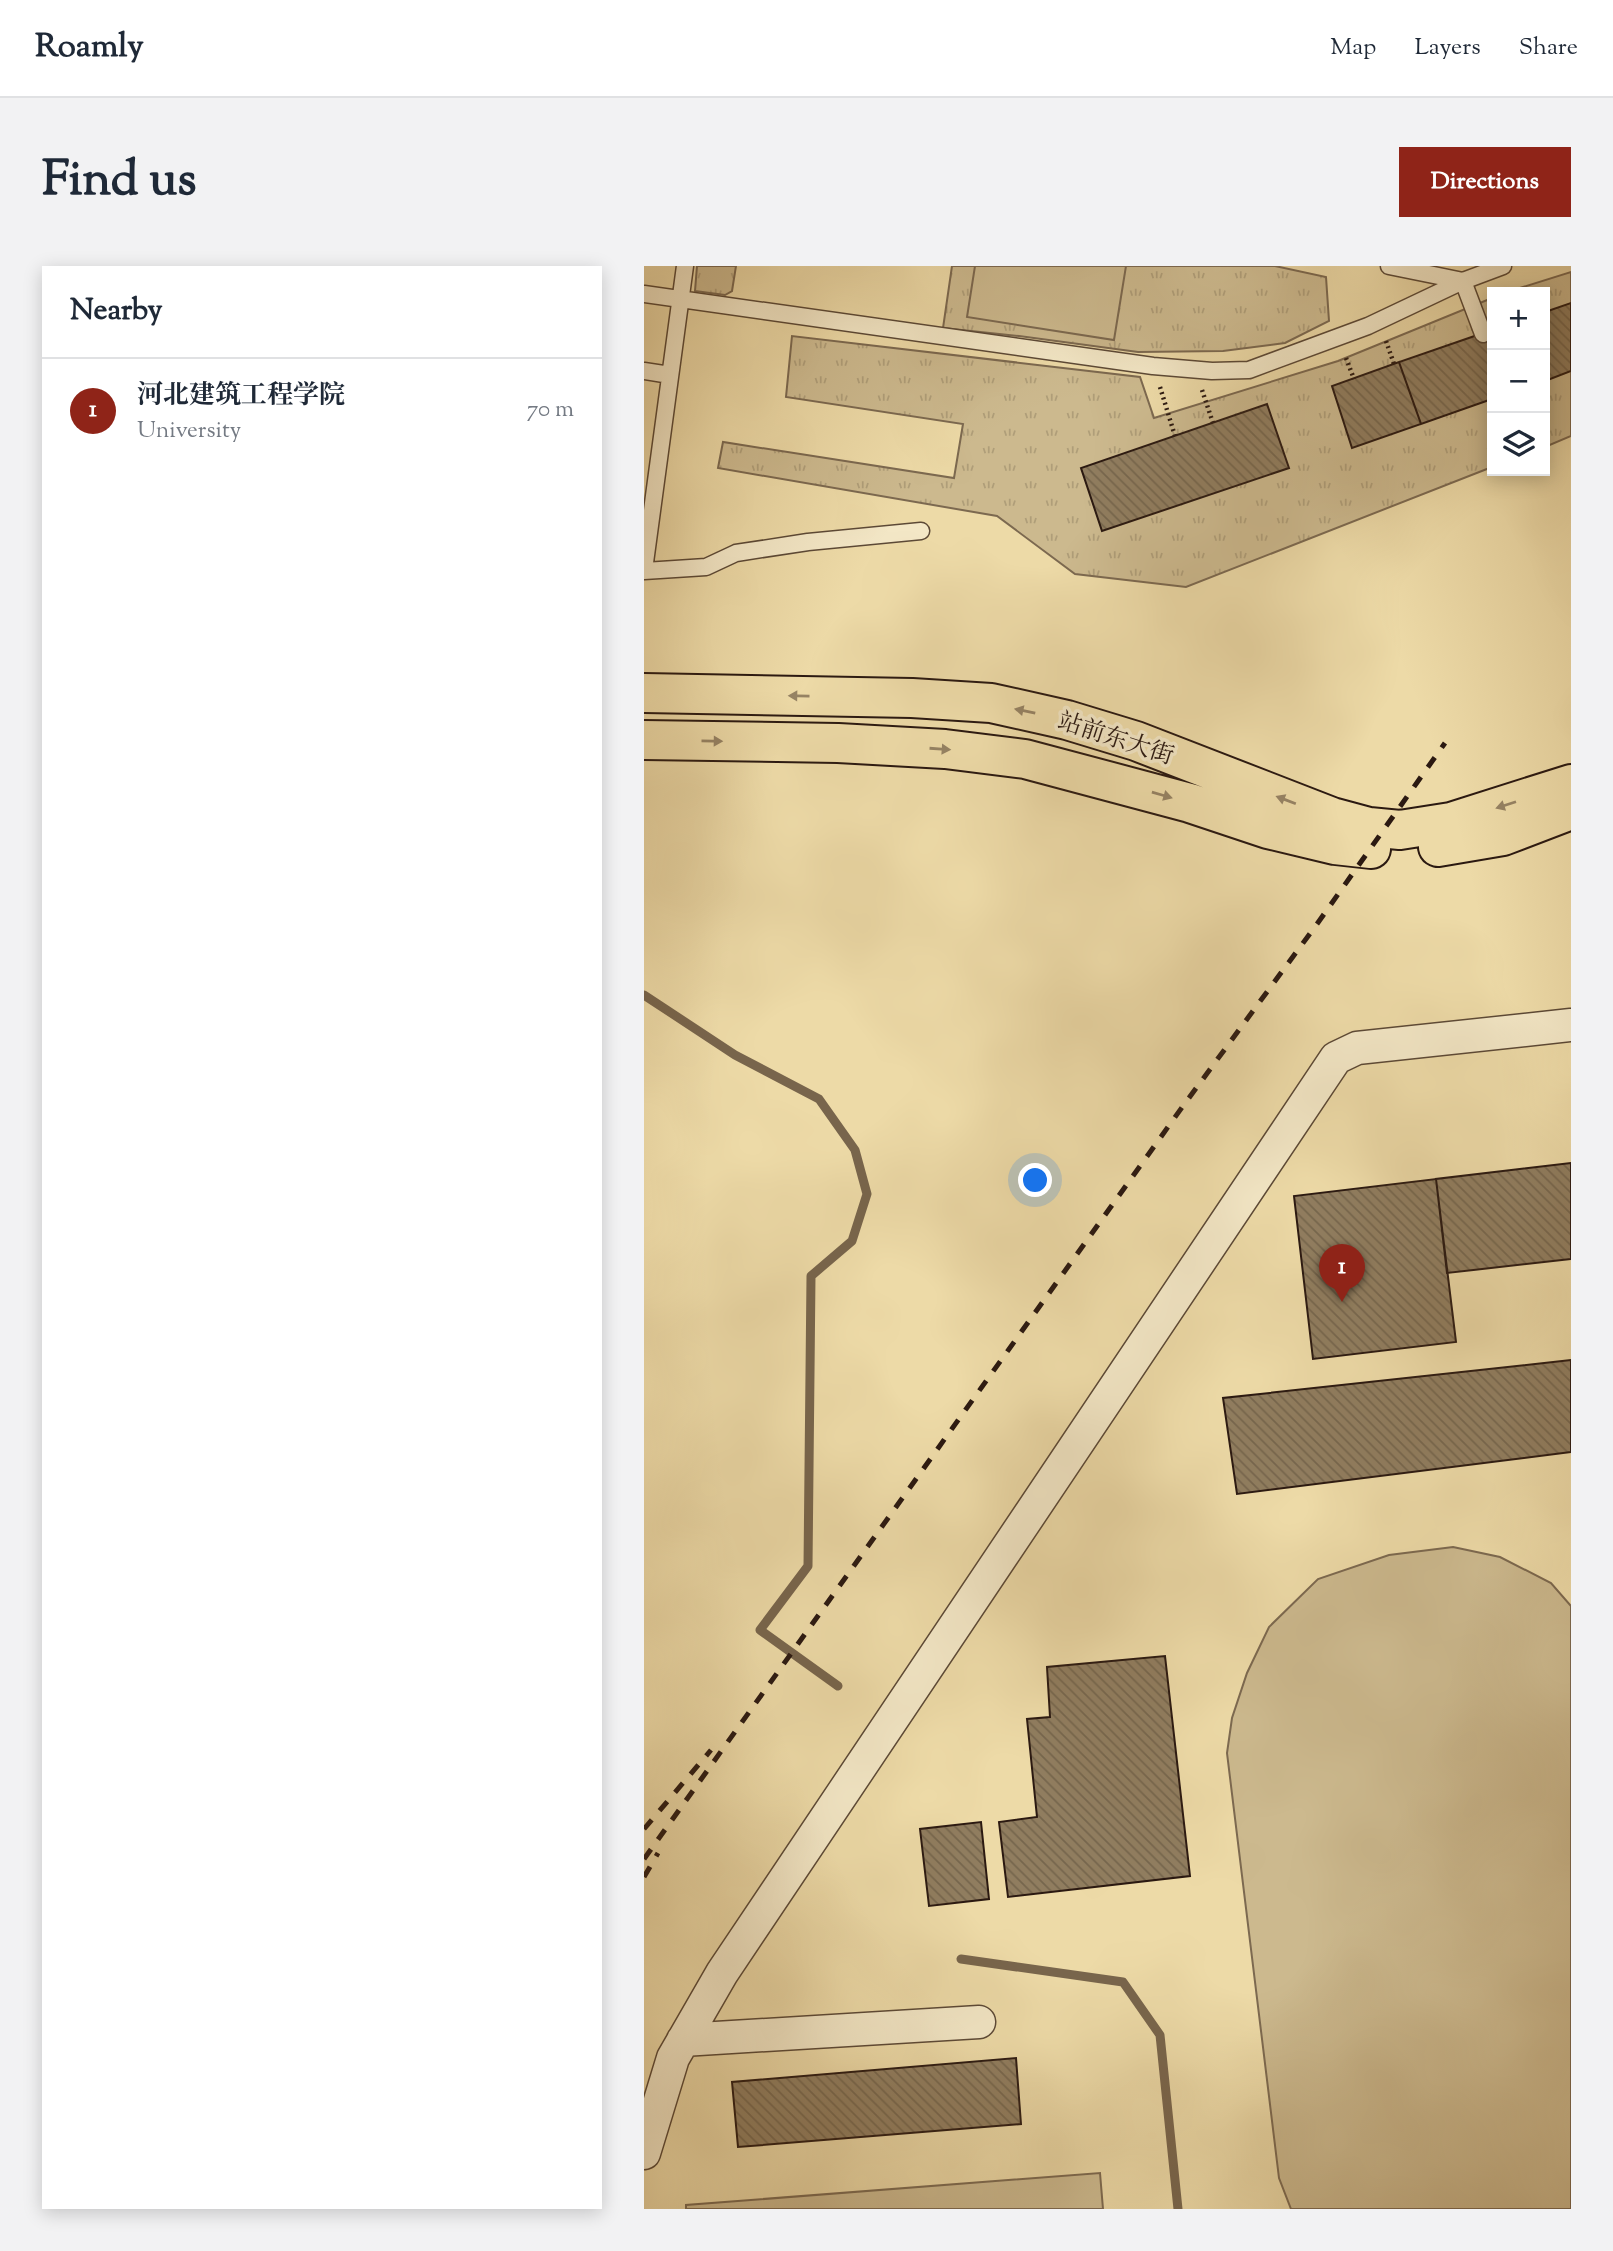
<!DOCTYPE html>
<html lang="en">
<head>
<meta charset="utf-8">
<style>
  body { margin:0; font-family:"Sorts Mill Goudy","Noto Serif SC",serif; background:#f2f2f3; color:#1f2937 }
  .controls { position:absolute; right:21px; top:21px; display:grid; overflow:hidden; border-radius:0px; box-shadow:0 4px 18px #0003 }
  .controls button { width:63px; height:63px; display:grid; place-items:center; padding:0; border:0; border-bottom:2px solid #e0e1e3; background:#fff; color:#1f2937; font:35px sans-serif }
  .you { position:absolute; left:392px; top:915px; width:24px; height:24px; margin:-18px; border:5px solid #fff; border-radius:50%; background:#1a73e8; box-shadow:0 0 0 10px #1a73e833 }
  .badge { display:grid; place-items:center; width:46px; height:46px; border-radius:50%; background:#8f2418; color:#fff; font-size:23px; font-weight:700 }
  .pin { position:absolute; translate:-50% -58px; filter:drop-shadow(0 2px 4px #0008) }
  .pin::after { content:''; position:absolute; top:37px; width:24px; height:21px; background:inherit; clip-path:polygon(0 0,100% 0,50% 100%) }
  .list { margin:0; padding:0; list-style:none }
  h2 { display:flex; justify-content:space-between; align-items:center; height:91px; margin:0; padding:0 28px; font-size:30px }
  h2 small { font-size:23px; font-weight:400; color:#747a83 }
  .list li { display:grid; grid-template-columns:46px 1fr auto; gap:21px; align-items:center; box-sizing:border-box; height:105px; padding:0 28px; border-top:2px solid #e0e1e3 }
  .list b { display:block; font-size:26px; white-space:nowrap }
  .list p { margin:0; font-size:23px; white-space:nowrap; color:#747a83 }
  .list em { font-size:23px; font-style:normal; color:#747a83 }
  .icon { flex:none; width:38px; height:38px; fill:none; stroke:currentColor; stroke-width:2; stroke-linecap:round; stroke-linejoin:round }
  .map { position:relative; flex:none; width:927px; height:1943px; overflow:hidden; border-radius:0px }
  header { display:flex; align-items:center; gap:42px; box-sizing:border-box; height:98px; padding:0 35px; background:#fff; border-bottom:2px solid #e0e1e3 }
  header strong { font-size:33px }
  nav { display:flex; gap:38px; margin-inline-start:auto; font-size:24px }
  .intro { display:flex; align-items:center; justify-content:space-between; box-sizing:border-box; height:168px; padding:0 42px }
  h1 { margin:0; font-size:49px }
  .button { padding:18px 32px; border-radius:0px; background:#8f2418; color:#fff; font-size:24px; font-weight:700 }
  main { display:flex; gap:42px; padding:0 42px }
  aside { flex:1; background:#fff; border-radius:0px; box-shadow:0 4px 18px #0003 }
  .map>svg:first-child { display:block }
  .grass { fill:url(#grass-tufts); stroke:#7c6950; stroke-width:2 }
  .garden { fill:#ccb98e; stroke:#7c6950; stroke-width:2 }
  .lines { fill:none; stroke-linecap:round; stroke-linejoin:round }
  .stream { stroke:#78654c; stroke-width:9 }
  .building { fill:url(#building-back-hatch); stroke:#2b1911; stroke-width:2 }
  .lane-casing { stroke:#5c4936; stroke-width:19 }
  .street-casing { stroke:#5c4936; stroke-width:35 }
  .primary-casing { stroke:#2b1911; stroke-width:42 }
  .path { stroke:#2b1911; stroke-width:4.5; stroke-dasharray:2 3.5; stroke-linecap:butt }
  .lane { stroke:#f3e7c6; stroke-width:16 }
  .street { stroke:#f3e7c6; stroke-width:32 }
  .primary { stroke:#eddaa7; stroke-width:38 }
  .rail { stroke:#2b1911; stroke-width:5; stroke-dasharray:12 12; stroke-linecap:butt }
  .oneway { fill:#968364 }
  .labels { text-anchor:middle; stroke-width:7; stroke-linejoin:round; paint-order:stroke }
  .street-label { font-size:24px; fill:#2b1911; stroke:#f3e7c6 }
</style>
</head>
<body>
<header>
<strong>Roamly</strong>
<nav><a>Map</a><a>Layers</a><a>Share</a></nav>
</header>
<div class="intro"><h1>Find us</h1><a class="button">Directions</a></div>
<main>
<aside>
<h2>Nearby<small></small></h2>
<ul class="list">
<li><span class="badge">1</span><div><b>河北建筑工程学院</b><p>University</p></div><em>70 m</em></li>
</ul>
</aside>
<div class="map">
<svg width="927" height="1943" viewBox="0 0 927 1943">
  <defs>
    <pattern id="grass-tufts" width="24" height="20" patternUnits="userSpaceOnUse" patternTransform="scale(1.75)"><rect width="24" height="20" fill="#ccb98e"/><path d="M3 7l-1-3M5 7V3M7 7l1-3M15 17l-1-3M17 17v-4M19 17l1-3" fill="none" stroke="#af9e79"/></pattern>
    <pattern id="building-back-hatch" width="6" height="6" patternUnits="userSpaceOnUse" patternTransform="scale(1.75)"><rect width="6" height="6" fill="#907d5f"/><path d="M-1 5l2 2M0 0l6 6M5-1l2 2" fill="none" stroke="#76664d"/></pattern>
  </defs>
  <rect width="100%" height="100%" fill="#eddaa7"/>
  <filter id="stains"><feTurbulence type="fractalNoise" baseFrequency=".00286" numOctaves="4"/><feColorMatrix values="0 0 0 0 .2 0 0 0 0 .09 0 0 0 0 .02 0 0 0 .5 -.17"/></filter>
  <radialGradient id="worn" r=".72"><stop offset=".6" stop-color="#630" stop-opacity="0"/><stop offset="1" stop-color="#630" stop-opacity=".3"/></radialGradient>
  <!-- grass -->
  <path class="grass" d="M53,0H92L88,25L81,29L51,25Z
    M308,0H631L682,11L685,55L641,77L579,85L494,86L375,70L299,62Z
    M927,6V170L901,181V26H863Z
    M848,32V201L542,321L431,308L353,250L74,202L79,176L310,212L319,158L142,131L148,70L496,111L510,152L694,95Z"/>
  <!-- garden -->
  <path class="garden" d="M331,0H482L470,74L323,51Z
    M809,1281L856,1291L907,1317L927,1340V1943H647L635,1912L583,1487L588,1452L603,1407L625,1361L674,1313L745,1289Z
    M456,1907L459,1943H42V1939Z"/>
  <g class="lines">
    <!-- stream -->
    <path class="stream" d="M0,729L91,789L175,833L211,884L223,928L208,975L167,1010L164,1300L116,1364L194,1420
      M317,1693L479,1716L516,1769L534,1943"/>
  </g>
  <!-- building -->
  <path class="building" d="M927,37V105L901,115V46Z
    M848,64V133L777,158L755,96Z
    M755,96L777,158L708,182L688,120Z
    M623,138L645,202L458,265L437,202Z
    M927,897V993L803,1007L792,913Z
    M792,913L812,1076L669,1093L650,930Z
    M927,1094V1186L593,1228L579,1132Z
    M521,1390L546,1610L364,1631L355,1556L393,1551L383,1453L406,1451L403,1401Z
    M337,1556L345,1633L285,1640L276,1563Z
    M372,1792L377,1858L94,1881L88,1816Z"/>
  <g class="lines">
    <defs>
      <path id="lane" d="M745,0L819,15L839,68
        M0,28L509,100L568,105L605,104L724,60L819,15L859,0
        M0,105L26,109
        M0,304L41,0
        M0,305L62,301L92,287L164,276L277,265"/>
      <path id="street" d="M39,1774L335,1756
        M0,1887L29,1792L78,1707L692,792L713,782L927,759"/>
      <path id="primary" d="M0,427L268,432L347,437L423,454L492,475L688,551L725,561L756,564L807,556L927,518
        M0,474L194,477L301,483L381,493L546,537L624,563L691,579L727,583
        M794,581L859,570L927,544"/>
    </defs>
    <!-- lane casing -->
    <use href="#lane" class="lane-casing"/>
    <!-- street casing -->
    <use href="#street" class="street-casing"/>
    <!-- primary casing -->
    <use href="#primary" class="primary-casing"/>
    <!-- path -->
    <path class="path" d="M742,75L750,98
      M702,92L710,113
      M516,121L531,170
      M558,124L569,157"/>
    <!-- lane -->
    <use href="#lane" class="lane"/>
    <!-- street -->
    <use href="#street" class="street"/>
    <!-- primary -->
    <use href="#primary" class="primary"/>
    <!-- rail -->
    <path class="rail" d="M0,1563L67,1484
      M0,1593L539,840L673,658L801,477
      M0,1611L14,1587"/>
  </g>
  <!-- one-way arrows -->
  <defs><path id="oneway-solid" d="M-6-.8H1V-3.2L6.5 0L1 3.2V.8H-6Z" transform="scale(1.75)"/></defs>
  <g class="oneway">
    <use href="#oneway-solid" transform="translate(155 430) rotate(-179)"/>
    <use href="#oneway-solid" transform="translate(381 445) rotate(-168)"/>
    <use href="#oneway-solid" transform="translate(68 475) rotate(1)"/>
    <use href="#oneway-solid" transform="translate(296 483) rotate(4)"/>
    <use href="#oneway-solid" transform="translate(518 529) rotate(16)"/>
    <use href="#oneway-solid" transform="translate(642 534) rotate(-159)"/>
    <use href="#oneway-solid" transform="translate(862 539) rotate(162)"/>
  </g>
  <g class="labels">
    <!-- street labels -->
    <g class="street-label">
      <text transform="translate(472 472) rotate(18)" y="8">站前东大街</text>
    </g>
  </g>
  <rect width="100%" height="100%" filter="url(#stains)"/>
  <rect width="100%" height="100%" fill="url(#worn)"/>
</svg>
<div class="controls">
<button>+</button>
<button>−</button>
<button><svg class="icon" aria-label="layers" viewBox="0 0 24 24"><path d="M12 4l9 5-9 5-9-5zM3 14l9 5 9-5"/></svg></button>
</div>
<div class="you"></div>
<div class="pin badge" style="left:698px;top:1036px">1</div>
</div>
</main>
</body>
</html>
